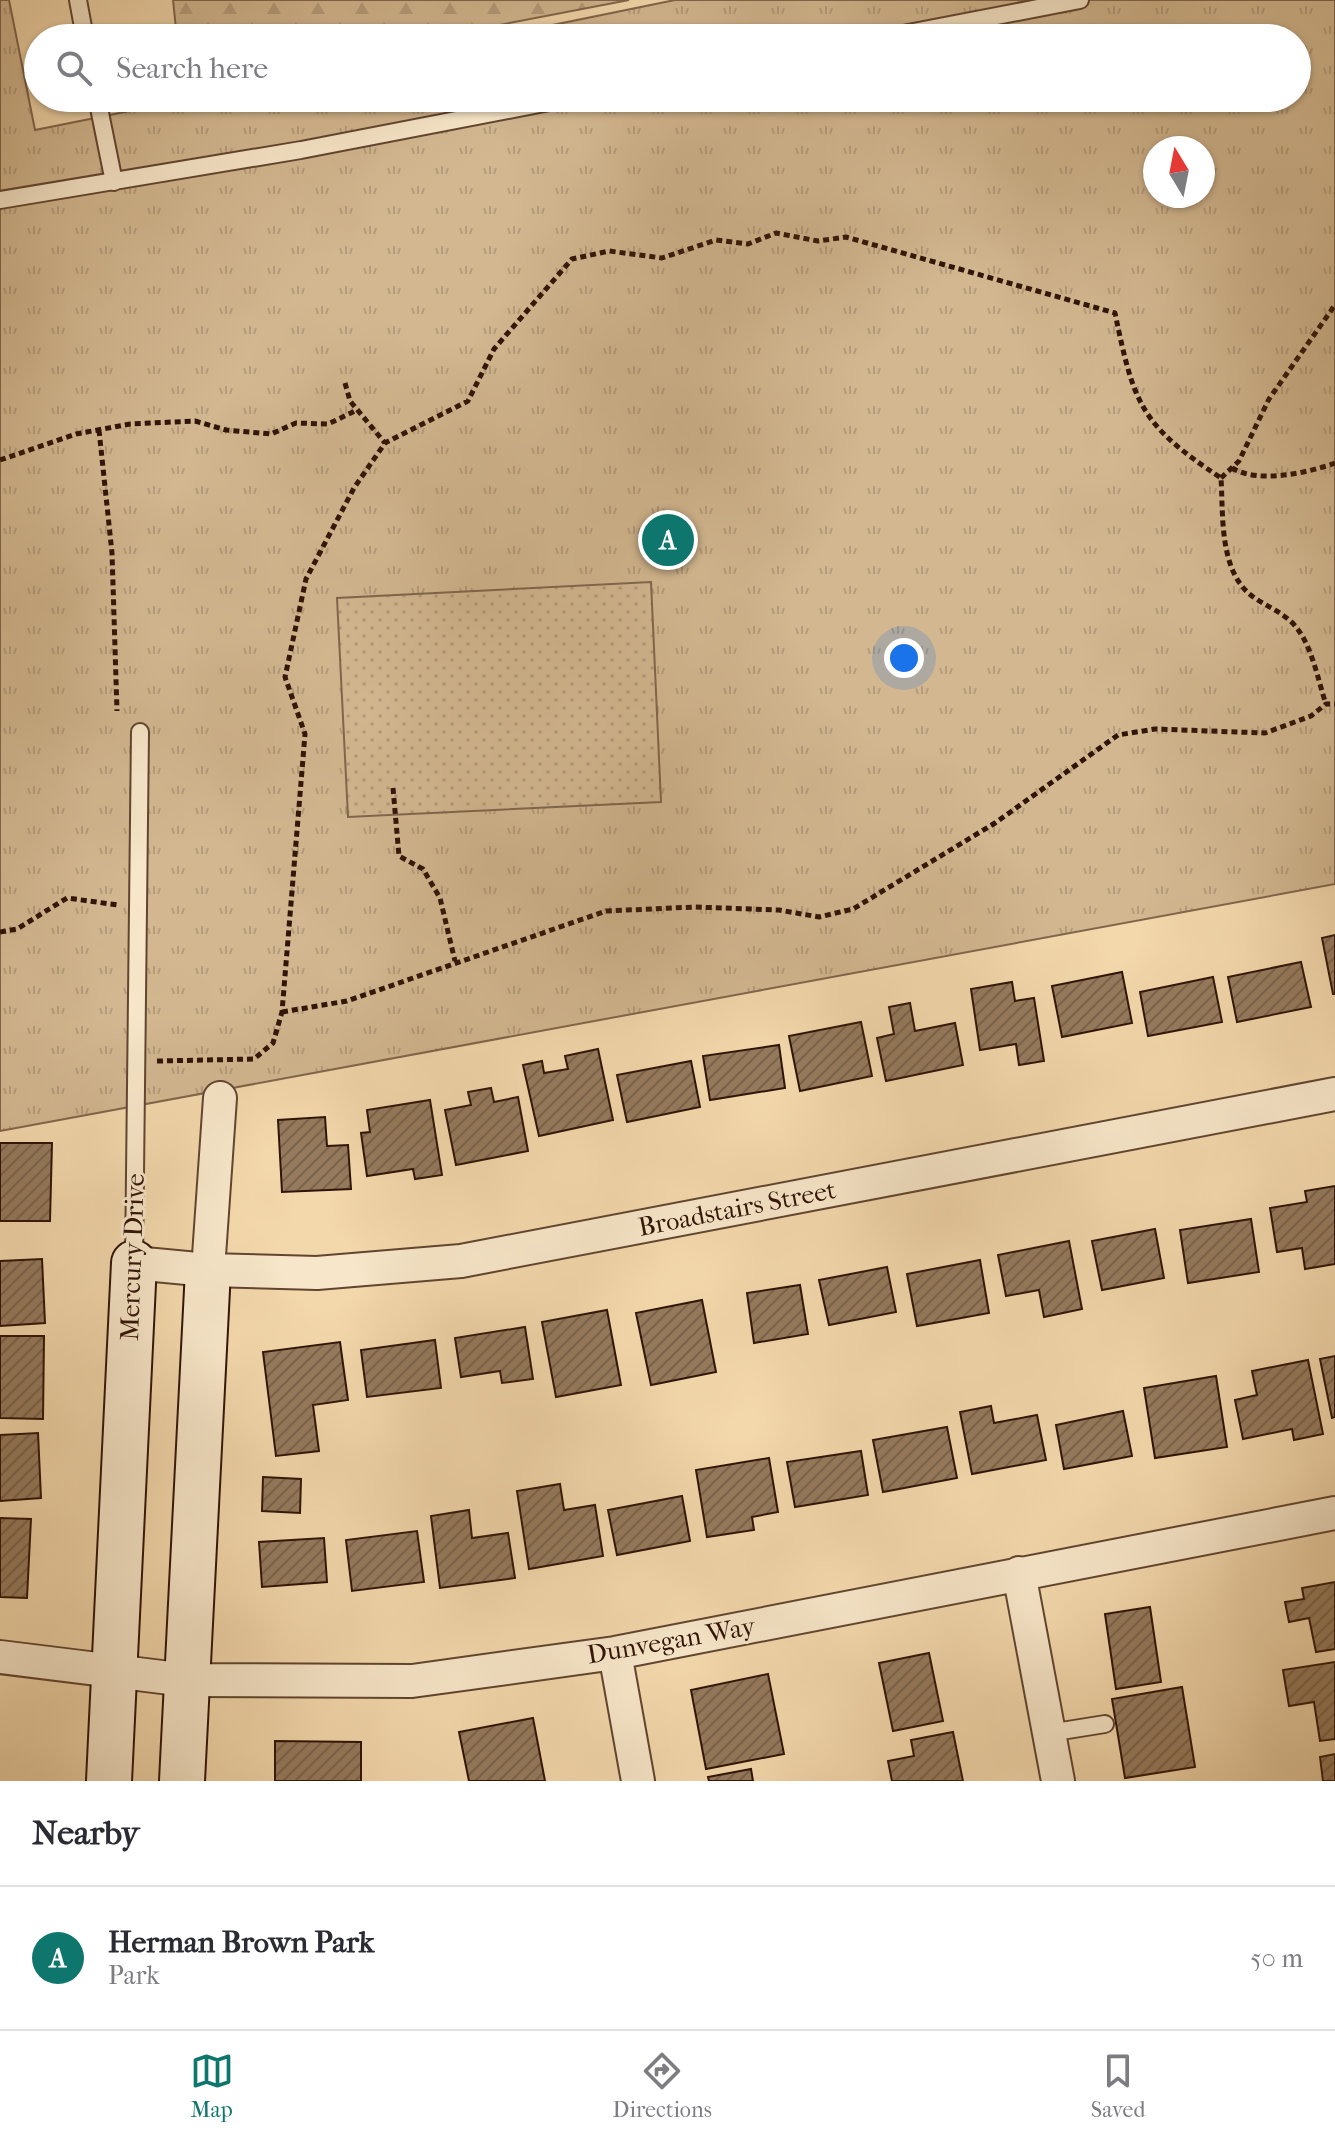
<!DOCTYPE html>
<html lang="en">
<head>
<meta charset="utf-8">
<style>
  body { margin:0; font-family:"IM FELL French Canon",serif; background:#f7f7f7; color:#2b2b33 }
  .compass { position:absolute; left:1143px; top:136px; width:72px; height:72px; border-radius:50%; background:#fff; box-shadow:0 2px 6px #0004; rotate:350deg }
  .you { position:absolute; left:904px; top:658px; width:28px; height:28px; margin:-20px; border:6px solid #fff; border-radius:50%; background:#1a73e8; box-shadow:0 0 0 12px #1a73e833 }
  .badge { display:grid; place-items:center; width:52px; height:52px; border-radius:50%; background:#0f766e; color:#fff; font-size:26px; font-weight:700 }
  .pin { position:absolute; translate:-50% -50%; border:4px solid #fff; box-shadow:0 2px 8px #0006 }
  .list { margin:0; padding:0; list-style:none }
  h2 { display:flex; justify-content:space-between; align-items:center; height:104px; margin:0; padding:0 32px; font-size:34px }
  h2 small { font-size:26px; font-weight:400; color:#7c7c81 }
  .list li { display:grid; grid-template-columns:52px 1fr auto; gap:24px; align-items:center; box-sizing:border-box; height:144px; padding:0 32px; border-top:2px solid #e1e1e2 }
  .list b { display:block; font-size:30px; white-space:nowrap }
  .list p { margin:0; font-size:26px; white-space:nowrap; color:#7c7c81 }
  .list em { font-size:26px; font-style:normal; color:#7c7c81 }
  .icon { flex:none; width:44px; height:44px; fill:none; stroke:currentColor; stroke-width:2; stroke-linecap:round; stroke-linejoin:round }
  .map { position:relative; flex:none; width:1335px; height:1781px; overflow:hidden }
  .search { position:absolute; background:#fff; box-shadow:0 2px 6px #0004; left:24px; right:24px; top:24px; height:88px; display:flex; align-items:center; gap:20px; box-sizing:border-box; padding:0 28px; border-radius:44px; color:#7c7c81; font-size:30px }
  .sheet { height:248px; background:#fff }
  nav { display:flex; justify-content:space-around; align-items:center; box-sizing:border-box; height:112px; border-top:2px solid #e1e1e2; background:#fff; font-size:22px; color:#7c7c81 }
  nav a { display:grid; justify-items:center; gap:4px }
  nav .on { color:#0f766e }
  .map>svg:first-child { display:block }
  .forest { fill:url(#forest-firs); stroke:#81664c; stroke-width:2 }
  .park { fill:url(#park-tufts); stroke:#81664c; stroke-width:2; fill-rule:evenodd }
  .garden { fill:url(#garden-dots); stroke:#81664c; stroke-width:2 }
  .building { fill:url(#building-hatch); stroke:#301407; stroke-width:2 }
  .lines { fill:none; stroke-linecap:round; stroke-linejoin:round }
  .lane-casing { stroke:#614530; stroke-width:20 }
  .street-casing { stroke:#614530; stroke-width:36 }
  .secondary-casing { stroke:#301407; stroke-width:48 }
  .path { stroke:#301407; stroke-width:5; stroke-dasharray:6 4; stroke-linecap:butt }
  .lane { stroke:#f7e6c9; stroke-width:16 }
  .street { stroke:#f7e6c9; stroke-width:32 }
  .secondary { stroke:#f7e6c9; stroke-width:44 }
  .labels { text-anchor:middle; stroke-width:6; stroke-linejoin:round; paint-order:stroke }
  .street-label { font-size:26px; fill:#301407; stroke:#f7e6c9 }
</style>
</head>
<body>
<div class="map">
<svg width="1335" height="1781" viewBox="0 0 1335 1781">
  <defs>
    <pattern id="forest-firs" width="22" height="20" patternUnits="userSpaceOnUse" patternTransform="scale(2)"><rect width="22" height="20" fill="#d2b790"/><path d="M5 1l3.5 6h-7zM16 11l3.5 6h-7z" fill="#b59c7b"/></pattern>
    <pattern id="park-tufts" width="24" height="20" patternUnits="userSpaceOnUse" patternTransform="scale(2)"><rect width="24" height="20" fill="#d2b790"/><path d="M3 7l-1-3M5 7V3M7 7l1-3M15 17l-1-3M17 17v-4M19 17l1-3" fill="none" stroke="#b59c7b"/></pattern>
    <pattern id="garden-dots" width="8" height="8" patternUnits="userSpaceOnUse" patternTransform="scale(2)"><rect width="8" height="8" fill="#d2b790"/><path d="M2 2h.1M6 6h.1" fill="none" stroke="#b59c7b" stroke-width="1.8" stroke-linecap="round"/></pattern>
    <pattern id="building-hatch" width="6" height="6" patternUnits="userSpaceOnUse" patternTransform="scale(2)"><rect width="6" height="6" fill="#957a5d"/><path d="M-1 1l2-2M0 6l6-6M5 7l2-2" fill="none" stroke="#7a634b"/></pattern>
  </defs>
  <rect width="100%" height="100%" fill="#f3d8ac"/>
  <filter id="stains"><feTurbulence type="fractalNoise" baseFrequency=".0025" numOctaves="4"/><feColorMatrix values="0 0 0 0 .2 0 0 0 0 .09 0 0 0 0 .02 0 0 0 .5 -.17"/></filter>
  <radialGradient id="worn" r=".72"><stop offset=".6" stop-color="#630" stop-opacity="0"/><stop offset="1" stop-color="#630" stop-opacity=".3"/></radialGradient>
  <!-- forest -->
  <path class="forest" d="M173,0H629L432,38H177Z"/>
  <!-- park -->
  <path class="park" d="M0,0H9L35,130L194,98H1297V38H489L675,0H1335V884L0,1131ZM1155,148H1203V196H1155Z"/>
  <!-- garden -->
  <path class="garden" d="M651,582L661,802L348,817L337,598Z"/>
  <!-- building -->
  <path class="building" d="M1335,935V994H1333L1322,938Z
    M1301,962L1311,1007L1237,1022L1228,977Z
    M1122,972L1132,1023L1062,1037L1052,986Z
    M1213,977L1222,1022L1148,1036L1140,992Z
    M1012,982L1015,1001L1034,998L1044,1061L1019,1065L1016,1044L980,1050L971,989Z
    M910,1003L915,1031L955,1023L963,1065L886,1081L877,1038L894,1034L889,1007Z
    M861,1022L872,1076L800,1091L789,1036Z
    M779,1045L785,1088L710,1100L703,1056Z
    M598,1049L613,1120L539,1136L523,1065L542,1061L544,1073L568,1069L565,1056Z
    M691,1061L700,1107L627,1122L617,1075Z
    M491,1088L494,1102L518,1097L528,1151L456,1165L445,1110L471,1105L468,1092Z
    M430,1100L442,1175L415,1179L413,1169L367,1176L361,1133L370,1132L367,1110Z
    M325,1117L327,1146L348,1145L351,1189L282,1192L278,1120Z
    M0,1143H52L50,1221H0Z
    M1335,1186V1264L1305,1269L1302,1248L1277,1252L1270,1208L1307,1202L1305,1191Z
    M1251,1219L1259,1272L1188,1283L1180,1230Z
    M1155,1229L1164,1278L1102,1290L1092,1241Z
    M1069,1241L1082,1309L1044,1317L1039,1290L1006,1296L998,1255Z
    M42,1259L45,1323L0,1326V1261Z
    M980,1260L989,1313L917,1326L907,1274Z
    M887,1267L896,1312L829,1325L819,1280Z
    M800,1285L808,1334L754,1343L747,1293Z
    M702,1300L716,1372L651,1385L636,1313Z
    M607,1310L621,1385L556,1397L542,1322Z
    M525,1327L533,1379L502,1383L500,1371L461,1377L455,1338Z
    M0,1336H44L43,1419L0,1418Z
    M435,1340L441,1388L367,1397L361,1350Z
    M340,1342L348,1400L313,1405L319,1451L276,1456L263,1352Z
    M1335,1356V1417L1332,1418L1320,1359Z
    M1308,1360L1323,1434L1294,1440L1292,1429L1243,1439L1235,1400L1257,1395L1252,1371Z
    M1216,1376L1227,1447L1155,1458L1144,1388Z
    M991,1406L994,1423L1037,1415L1046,1460L972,1474L960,1412Z
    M1123,1411L1132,1456L1064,1469L1056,1425Z
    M947,1427L957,1478L883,1492L873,1440Z
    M38,1433L41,1498L0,1501V1435Z
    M861,1451L868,1495L795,1507L787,1462Z
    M769,1458L778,1512L752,1517L754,1530L707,1537L696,1470Z
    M263,1477L301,1479L300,1513L262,1511Z
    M560,1484L564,1510L595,1505L603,1556L529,1569L517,1491Z
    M682,1496L690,1541L617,1555L608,1510Z
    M469,1510L472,1538L508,1533L515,1578L440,1588L431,1516Z
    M0,1518L31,1519L27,1598L0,1597Z
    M417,1531L424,1582L352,1591L346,1540Z
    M324,1538L327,1582L262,1587L259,1542Z
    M1335,1582V1649L1316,1652L1309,1618L1289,1622L1285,1602L1304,1599L1302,1588Z
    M1150,1607L1161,1682L1116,1689L1105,1614Z
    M929,1653L943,1721L893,1731L879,1663Z
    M1335,1662V1739L1320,1741L1314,1702L1289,1706L1283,1670Z
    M768,1674L784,1754L706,1769L691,1690Z
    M1182,1687L1195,1767L1125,1778L1112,1699Z
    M533,1718L545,1781H469L459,1732Z
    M953,1732L963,1781H892L888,1761L914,1756L911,1740Z
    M275,1741L361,1742V1781H275Z
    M1335,1754V1781H1323L1320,1757Z
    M751,1769L753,1781H709L708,1777Z"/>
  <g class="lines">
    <defs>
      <path id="lane" d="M78,0L85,38
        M882,38L1080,0
        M97,98L114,182
        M0,200L301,150L570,98
        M134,1263L140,732
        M1049,1733L1105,1724"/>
      <path id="street" d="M134,1263L208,1270L317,1273L461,1261L1335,1094
        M208,1270L220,1098
        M1019,1573L1058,1781
        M615,1653L638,1781
        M0,1657L186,1680L412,1681L615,1653L1335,1513"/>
      <path id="secondary" d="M109,1781L134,1263
        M182,1781L208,1270"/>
    </defs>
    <!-- lane casing -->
    <use href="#lane" class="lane-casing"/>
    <!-- street casing -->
    <use href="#street" class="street-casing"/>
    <!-- secondary casing -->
    <use href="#secondary" class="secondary-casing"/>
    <!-- path -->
    <path class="path" d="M345,383L350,401L385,443
      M99,430L112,553L117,711
      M0,460L76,434L130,424L195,421L226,430L271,434L296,423L328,424L357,410
      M1232,468C1258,484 1307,473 1335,463
      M1221,478L1239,461L1269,399L1335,305
      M393,788L399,856L423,869L440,898L455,961
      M0,932L17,929L67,898L118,905
      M282,1012L347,1001L606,911L695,907L779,910L819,917L853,909L995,823L1118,735L1155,729L1265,733L1311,716L1326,704H1335
      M157,1061L254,1059L273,1043L282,1012L305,734L285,677L306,579L354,488L385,443L468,401L494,349L572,259L609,251L662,258L716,240L748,244L776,233L818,241L846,237L1115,313C1134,405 1141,425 1221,478C1223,509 1220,554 1239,582C1251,601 1271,605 1288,619C1311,637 1317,678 1326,704"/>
    <!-- lane -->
    <use href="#lane" class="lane"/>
    <!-- street -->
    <use href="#street" class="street"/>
    <!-- secondary -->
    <use href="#secondary" class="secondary"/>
  </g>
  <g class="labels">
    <!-- street labels -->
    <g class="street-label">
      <text transform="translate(737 1208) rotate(-11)" y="9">Broadstairs Street</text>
      <text transform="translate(132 1257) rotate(-88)" y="9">Mercury Drive</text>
      <text transform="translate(671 1640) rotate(-10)" y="9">Dunvegan Way</text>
    </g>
  </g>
  <rect width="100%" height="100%" filter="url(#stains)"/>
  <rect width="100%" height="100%" fill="url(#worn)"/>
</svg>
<svg class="compass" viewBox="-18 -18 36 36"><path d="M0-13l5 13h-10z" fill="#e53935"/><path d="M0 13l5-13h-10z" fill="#7c7c81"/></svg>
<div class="you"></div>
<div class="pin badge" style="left:668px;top:540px">A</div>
<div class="search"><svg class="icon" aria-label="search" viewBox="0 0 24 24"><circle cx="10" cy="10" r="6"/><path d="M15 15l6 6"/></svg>Search here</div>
</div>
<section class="sheet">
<h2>Nearby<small></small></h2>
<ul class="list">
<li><span class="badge">A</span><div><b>Herman Brown Park</b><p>Park</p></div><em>50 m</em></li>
</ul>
</section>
<nav>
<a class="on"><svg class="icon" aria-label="map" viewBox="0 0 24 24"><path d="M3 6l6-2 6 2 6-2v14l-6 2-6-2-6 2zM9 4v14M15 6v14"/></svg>Map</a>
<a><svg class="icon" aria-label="directions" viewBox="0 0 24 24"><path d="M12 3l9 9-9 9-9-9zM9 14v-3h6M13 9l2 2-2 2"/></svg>Directions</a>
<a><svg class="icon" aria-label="saved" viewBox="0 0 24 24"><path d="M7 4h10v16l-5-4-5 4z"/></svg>Saved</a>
</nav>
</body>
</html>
